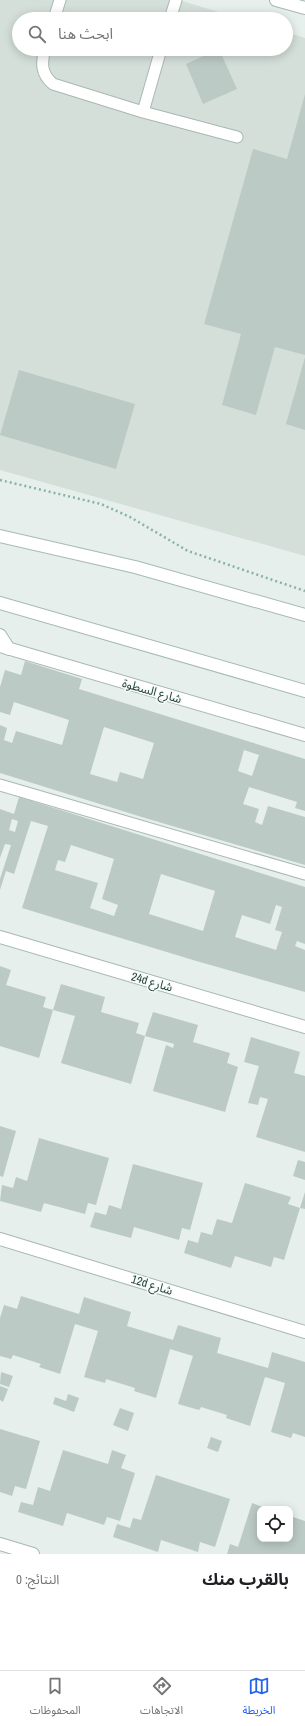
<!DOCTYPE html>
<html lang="ar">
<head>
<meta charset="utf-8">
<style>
  body { margin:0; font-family:"Archivo Narrow","Noto Sans Arabic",sans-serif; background:#f6f6f6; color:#202124; direction:rtl }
  .controls { position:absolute; right:12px; bottom:12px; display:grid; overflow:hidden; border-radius:8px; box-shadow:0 2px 10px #0003 }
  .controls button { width:36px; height:36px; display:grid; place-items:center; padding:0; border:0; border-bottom:1px solid #e0e0e0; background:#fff; color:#202124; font:20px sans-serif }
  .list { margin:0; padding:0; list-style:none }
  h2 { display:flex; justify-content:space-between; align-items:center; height:52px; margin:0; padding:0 16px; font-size:17px }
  h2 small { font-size:13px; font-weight:400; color:#757577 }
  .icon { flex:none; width:22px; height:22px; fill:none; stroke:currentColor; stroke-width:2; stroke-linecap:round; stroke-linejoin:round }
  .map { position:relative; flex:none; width:305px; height:1554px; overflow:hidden; direction:ltr }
  .search { position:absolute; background:#fff; box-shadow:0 2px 10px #0003; left:12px; right:12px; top:12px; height:44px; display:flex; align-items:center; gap:10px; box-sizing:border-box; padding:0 14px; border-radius:22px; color:#757577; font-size:15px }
  .sheet { height:116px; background:#fff }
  nav { display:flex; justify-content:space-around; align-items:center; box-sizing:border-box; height:56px; border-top:1px solid #e0e0e0; background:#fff; font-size:11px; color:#757577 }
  nav a { display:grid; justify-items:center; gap:2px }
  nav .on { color:#2563eb }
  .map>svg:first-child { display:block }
  .built { fill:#d4dfda }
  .building { fill:#bbcac4; fill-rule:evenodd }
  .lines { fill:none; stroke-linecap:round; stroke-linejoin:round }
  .lane-casing { stroke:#a8b8b2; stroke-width:13 }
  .street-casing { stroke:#a8b8b2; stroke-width:14 }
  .secondary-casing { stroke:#a4bbb3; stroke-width:14 }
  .path { stroke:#86b3a5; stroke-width:2.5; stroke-dasharray:2 3; stroke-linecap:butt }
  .lane { stroke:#fff; stroke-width:11 }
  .street { stroke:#fff; stroke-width:12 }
  .secondary { stroke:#fff; stroke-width:12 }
  .labels { text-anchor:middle; stroke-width:3; stroke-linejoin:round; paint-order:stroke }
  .street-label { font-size:12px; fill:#24423a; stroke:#f7fbf9 }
</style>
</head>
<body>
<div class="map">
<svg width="305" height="1554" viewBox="0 0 305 1554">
  <rect width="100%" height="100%" fill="#e6efeb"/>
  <!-- built -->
  <path class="built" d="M0,0H179L242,19H19V49H286V32L305,38V556L0,470Z"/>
  <!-- building -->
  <path class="building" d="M219,49L237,89L203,104L186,64Z
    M305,94V355L275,347L256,415L222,405L241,334L204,324L253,149L287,159Z
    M305,357V430L286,424Z
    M19,370L135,404L116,469L0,435Z
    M25,661L82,679L79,689L305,759V811L295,808L297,802L249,787L243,804L259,809L255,822L262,825L268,806L305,817V865L145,818L0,773V725L7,728L4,740L12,743L16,731L62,745L69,720L14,702L10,715L0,712V687L5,670L21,675ZM104,727L154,743L143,779L120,772L117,782L90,774ZM244,750L259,755L252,776L238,771Z
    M19,797L305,887V944L297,941L295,946L305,950V992L193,960L22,908L48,826L31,821L14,874L6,871L0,890V879L11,845L5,844L0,858V809L14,814ZM12,819L18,821L15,832L9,830ZM71,845L114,859L102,899L118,905L114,916L90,908L98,883L55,870L58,860L65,862ZM161,874L215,891L203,931L149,914ZM276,905L282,907L275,930L282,932L276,950L235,937L242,915L270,924Z
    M0,966L11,970L6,985L46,997L43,1007L53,1010L61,984L105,997L101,1012L139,1023L136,1033L145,1036L131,1084L61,1063L75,1016L53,1010L39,1058L0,1046Z
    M153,1012L198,1025L193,1042L230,1053L227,1063L238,1067L225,1112L153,1091L166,1045L173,1048L174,1044L145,1036Z
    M251,1037L300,1052L294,1073L305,1076V1152L256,1137L268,1099L260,1097L258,1105L248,1103L259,1066L244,1062Z
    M0,1126L16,1131L3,1177L0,1176Z
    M39,1138L109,1158L96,1205L88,1203L85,1214L44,1203L41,1212L0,1201L2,1185L13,1188L16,1177L27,1181Z
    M298,1160L305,1162V1180L293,1176Z
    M133,1164L203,1183L190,1230L182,1228L179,1240L134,1227L131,1238L90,1227L95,1212L106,1215L109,1205L121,1209Z
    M245,1183L291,1197L288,1204L300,1208L305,1192V1209L300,1208L284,1260L274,1257L271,1267L235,1256L231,1268L184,1253L188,1240L198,1243L201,1232L212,1235L217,1219L232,1223Z
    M21,1296L79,1314L84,1297L131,1312L127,1326L173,1340L178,1325L221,1338L217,1353L268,1368L272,1352L305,1362V1437L293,1433L291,1438L271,1432L285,1383L265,1377L250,1426L226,1418L227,1415L201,1407L199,1410L178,1404L193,1356L170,1349L156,1398L134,1391L135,1388L106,1379L105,1383L84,1377L98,1331L75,1324L60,1374L39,1367L41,1364L13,1355L11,1359L0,1356V1318L4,1305L17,1309Z
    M1,1372L13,1376L9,1387L0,1384Z
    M0,1386L8,1389L3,1402L0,1400Z
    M68,1394L79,1398L74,1412L53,1404L55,1397L66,1401Z
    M120,1408L134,1413L128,1431L113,1425Z
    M0,1429L40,1441L26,1489L15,1486L12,1496L0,1492Z
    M211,1437L222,1441L218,1452L207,1448Z
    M63,1450L108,1464L112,1450L126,1455L121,1468L135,1473L120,1521L107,1517L104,1525L67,1513L63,1526L18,1512L21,1502L33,1505L38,1487L50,1491Z
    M156,1475L230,1499L215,1547L200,1542L198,1552L161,1540L158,1552L113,1537L117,1524L130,1528L133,1518L141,1520Z
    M252,1503L268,1509H260V1539H290V1516L305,1521V1554H227L230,1544L238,1547Z"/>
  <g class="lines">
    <defs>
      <path id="lane" d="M54,19L60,0
        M170,19L176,0
        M45,49C41,63 41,74 53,84L143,112L237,137
        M143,112L161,49
        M0,785L305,874"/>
      <path id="street" d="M276,0L305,8
        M0,646L305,735
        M0,937L305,1027
        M0,1239L305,1332
        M0,1544L33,1554"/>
      <path id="secondary" d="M0,536L135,567L305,615
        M0,603L305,691
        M0,635L9,649"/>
    </defs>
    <!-- lane casing -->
    <use href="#lane" class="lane-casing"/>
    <!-- street casing -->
    <use href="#street" class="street-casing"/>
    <!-- secondary casing -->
    <use href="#secondary" class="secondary-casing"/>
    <!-- path -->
    <path class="path" d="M0,480L101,504L130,517L188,551L305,591"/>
    <!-- lane -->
    <use href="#lane" class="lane"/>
    <!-- street -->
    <use href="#street" class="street"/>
    <!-- secondary -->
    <use href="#secondary" class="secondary"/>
  </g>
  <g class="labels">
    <!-- street labels -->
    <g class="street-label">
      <text transform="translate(152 691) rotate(16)" y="4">شارع السطوة</text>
      <text transform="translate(152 982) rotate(16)" y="4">24d شارع</text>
      <text transform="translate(152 1285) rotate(17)" y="4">12d شارع</text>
    </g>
  </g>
</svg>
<div class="controls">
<button><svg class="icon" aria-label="locate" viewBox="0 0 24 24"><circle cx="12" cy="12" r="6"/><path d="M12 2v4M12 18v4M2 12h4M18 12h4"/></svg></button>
</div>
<div class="search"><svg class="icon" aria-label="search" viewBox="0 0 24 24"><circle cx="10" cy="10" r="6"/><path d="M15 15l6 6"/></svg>ابحث هنا</div>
</div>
<section class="sheet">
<h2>بالقرب منك<small>النتائج: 0</small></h2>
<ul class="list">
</ul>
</section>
<nav>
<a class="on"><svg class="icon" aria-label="map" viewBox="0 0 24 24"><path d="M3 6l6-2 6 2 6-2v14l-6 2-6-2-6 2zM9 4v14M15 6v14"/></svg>الخريطة</a>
<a><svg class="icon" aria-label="directions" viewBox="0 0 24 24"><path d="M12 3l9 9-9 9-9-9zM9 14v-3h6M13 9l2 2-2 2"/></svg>الاتجاهات</a>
<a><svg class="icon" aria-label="saved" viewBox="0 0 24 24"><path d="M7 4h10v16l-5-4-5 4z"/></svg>المحفوظات</a>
</nav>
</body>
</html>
